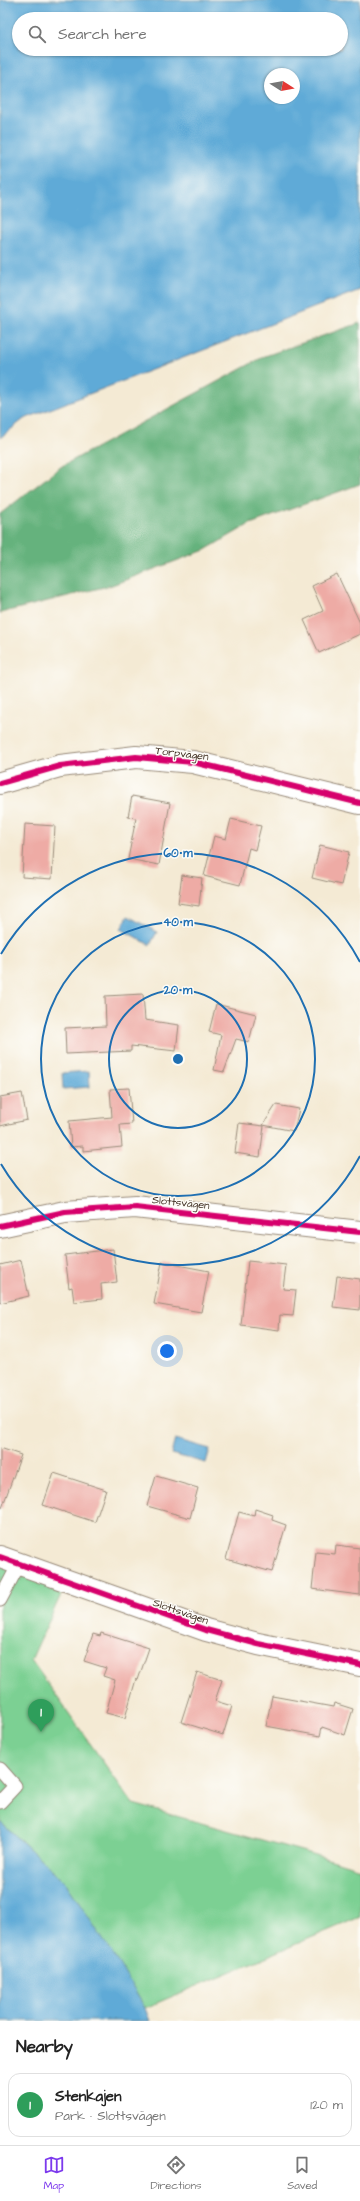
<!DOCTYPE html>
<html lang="en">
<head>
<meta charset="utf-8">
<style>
  body { margin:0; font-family:"Architects Daughter",sans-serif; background:#f2f2f2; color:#222 }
  .compass { position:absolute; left:264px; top:68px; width:36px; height:36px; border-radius:50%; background:#fff; box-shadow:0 1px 3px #0004; rotate:101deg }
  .you { position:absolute; left:167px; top:1351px; width:14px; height:14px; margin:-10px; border:3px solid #fff; border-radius:50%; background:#1a73e8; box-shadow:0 0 0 6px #1a73e833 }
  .badge { display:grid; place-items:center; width:26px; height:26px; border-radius:50%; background:#7c3aed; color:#fff; font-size:13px; font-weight:700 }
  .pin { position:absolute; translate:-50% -33px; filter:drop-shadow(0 1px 2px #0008) }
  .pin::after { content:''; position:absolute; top:21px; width:14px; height:12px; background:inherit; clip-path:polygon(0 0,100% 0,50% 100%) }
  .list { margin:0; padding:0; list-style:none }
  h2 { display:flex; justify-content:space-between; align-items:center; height:52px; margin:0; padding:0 16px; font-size:17px }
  h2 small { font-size:13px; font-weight:400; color:#767676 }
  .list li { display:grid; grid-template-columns:26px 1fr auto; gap:12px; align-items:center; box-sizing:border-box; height:64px; margin:0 8px 8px; padding:0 8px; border:1px solid #e0e0e0; border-radius:12px }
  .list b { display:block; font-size:15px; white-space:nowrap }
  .list p { margin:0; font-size:13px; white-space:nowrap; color:#767676 }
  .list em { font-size:13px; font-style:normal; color:#767676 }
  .icon { flex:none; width:22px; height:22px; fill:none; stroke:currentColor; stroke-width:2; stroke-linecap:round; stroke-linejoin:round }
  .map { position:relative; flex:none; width:360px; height:2021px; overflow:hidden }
  .search { position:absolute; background:#fff; box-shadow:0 1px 3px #0004; left:12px; right:12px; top:12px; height:44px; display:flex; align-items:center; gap:10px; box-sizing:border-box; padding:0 14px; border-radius:22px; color:#767676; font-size:15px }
  .sheet { height:124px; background:#fff }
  nav { display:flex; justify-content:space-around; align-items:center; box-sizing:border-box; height:56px; border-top:1px solid #e0e0e0; background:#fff; font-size:11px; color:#767676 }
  nav a { display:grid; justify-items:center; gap:2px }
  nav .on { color:#7c3aed }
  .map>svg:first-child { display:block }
  .green { fill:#7cd093; stroke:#5c7d58 }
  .forest { fill:#65b27d; stroke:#506e4e }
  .water { fill:#5faad7; stroke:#4d6a7a; fill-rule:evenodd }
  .building { fill:#eeaba5 }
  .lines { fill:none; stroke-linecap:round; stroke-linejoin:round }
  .service-casing { stroke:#988a79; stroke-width:15 }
  .minor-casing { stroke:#988a79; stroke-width:24 }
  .service { stroke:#fff; stroke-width:13 }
  .minor { stroke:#fff; stroke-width:22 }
  .cycleway-casing { stroke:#fdfcf7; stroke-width:8 }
  .cycleway { stroke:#d6006c; stroke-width:6 }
  .ring { fill:none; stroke:#1f6fb2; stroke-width:2 }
  .labels { text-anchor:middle; stroke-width:3; stroke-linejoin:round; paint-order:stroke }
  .street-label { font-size:11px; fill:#3b2a1e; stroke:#fdfcf7 }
  .centre { fill:#1f6fb2; stroke:#fdfcf7; stroke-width:2 }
  .ring-label { font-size:12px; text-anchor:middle; font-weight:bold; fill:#1f6fb2; stroke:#fdfcf7; stroke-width:3; stroke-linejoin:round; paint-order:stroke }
</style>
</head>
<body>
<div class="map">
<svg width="360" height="2021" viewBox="0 0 360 2021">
  <rect width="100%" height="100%" fill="#fdfcf7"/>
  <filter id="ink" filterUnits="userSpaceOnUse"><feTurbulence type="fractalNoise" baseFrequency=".025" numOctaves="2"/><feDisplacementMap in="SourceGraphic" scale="8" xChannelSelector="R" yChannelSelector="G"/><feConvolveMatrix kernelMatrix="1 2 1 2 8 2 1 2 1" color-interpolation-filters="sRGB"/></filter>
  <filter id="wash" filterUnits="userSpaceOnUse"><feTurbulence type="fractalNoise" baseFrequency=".012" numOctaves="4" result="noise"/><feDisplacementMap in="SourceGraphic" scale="16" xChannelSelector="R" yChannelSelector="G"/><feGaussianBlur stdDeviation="0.9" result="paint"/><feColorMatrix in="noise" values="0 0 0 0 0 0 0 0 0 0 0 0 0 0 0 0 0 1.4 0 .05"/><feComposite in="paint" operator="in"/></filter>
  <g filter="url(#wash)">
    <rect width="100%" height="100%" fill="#f4ead4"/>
    <!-- green -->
    <path class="green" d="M0,1564L64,1588L31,1660L133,1804L316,1855L360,1869V1917L145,2008L66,1883L0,1821V1810L3,1807L0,1804Z"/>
    <!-- forest -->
    <path class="forest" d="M360,323V484L250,524L205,550L112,585L0,613V514L62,466L265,356Z"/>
    <!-- water -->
    <path class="water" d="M0,0H360V290L24,419L0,438ZM19,19H341V49H19ZM270,74H294V98H270Z
      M128,916L157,932L150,945L121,929Z
      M89,1071L90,1087L63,1089L62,1073Z
      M175,1439L210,1449L206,1463L171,1454Z
      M0,1821L66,1883L119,1964L145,2008L150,2021H0Z"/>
    <g id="blocks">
      <!-- building -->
      <path class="building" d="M337,574L360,623V634L319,653L304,620L323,611L312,586Z
        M132,796L170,803L159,865L128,859L136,818L128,817Z
        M231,819L261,826L255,850L249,848L240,885L204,876L214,836L226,839Z
        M25,824L55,826L52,879L22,877Z
        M320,845L349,852L341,885L312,878Z
        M182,875L202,878L199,906L178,903Z
        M143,994L145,1020L179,1025L176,1051L131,1046V1051L66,1054L65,1028L106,1026L105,996Z
        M216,1004L256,1014L249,1042L236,1039L224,1072L214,1070L221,1035L209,1032Z
        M129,1088L132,1124L120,1125L122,1147L83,1151V1146L71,1147L69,1121L112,1117L110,1089Z
        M22,1093L27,1120L0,1126V1097Z
        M276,1105L299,1109L294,1131L263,1125Z
        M239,1123L264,1126L260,1157L235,1153Z
        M113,1249L117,1282L101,1284L102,1299L74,1302L72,1287L69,1288L65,1255Z
        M21,1260L29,1296L0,1303V1265Z
        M248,1261L286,1265L283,1289L296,1290L293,1316L280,1315L279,1330L241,1325Z
        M162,1262L209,1271L201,1312L154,1304Z
        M337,1276L360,1279V1310L333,1307Z
        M0,1448L21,1455L2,1508H0Z
        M54,1473L106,1490L95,1522L43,1505Z
        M156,1476L198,1488L190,1518L147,1506Z
        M255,1509L273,1515L272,1520L286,1525L272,1572L226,1559L239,1512L254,1516Z
        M336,1545L360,1548V1595L312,1589L316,1552L335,1554Z
        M101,1633L149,1648L138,1680L136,1679L125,1718L106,1713L115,1680L103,1676L106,1668L84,1661L93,1634L100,1636Z
        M197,1672L222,1680L215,1701L232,1706L223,1735L181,1722Z
        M272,1696L333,1707L334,1703L353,1709L345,1735L322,1727L320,1736L266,1726Z"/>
    </g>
  </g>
  <g filter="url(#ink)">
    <use href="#blocks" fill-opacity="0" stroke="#988a79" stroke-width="1"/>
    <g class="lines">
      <defs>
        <path id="service" d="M0,1600L19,1564
          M0,1769L15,1786L0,1802"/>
        <path id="minor" d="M0,783L60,766L136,757L193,762L360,803
          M0,1226L65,1212L135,1207L360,1232
          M0,1557L206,1630L258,1644L360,1665"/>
      </defs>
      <!-- service casing -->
      <use href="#service" class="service-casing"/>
      <!-- minor casing -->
      <use href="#minor" class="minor-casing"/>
      <!-- service -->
      <use href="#service" class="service"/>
      <!-- minor -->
      <use href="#minor" class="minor"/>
      <defs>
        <path id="cycleway" d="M0,783L60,766L136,757L193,762L360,803
          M0,1226L65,1212L135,1207L360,1232
          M0,1557L206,1630L258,1644L360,1665"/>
      </defs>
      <!-- cycleway casing -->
      <use href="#cycleway" class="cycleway-casing"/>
      <!-- cycleway -->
      <use href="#cycleway" class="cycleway"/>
    </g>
  </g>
  <!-- distance rings -->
  <g class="ring">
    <circle cx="178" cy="1059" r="69"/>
    <circle cx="178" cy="1059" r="137"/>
    <path d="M360 1156A206 206 0 0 1 1 1164M1 954A206 206 0 0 1 360 962"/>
  </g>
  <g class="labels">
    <!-- street labels -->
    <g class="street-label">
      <text transform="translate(182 753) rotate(7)" y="4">Torpvägen</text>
      <text transform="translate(181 1202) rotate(6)" y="4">Slottsvägen</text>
      <text transform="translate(181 1611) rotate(19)" y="4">Slottsvägen</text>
    </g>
  </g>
  <circle cx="178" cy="1059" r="6" class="centre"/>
  <g class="ring-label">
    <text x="178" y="857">60 m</text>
    <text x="178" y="926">40 m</text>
    <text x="178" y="994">20 m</text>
  </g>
</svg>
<svg class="compass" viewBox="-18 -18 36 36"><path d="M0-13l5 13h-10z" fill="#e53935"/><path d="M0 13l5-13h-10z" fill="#767676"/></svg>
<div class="you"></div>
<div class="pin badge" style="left:41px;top:1732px;background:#2e9e5b">1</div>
<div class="search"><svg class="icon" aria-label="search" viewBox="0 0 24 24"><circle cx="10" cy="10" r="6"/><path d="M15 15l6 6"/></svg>Search here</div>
</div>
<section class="sheet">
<h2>Nearby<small></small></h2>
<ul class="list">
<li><span class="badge" style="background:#2e9e5b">1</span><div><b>Stenkajen</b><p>Park · Slottsvägen</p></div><em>120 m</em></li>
</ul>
</section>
<nav>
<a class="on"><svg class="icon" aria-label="map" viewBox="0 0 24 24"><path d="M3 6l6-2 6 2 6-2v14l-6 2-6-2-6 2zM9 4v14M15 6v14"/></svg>Map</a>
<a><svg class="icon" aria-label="directions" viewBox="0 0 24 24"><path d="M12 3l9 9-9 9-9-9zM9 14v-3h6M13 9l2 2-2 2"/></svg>Directions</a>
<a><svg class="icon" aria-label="saved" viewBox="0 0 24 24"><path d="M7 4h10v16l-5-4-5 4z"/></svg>Saved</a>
</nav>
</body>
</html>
